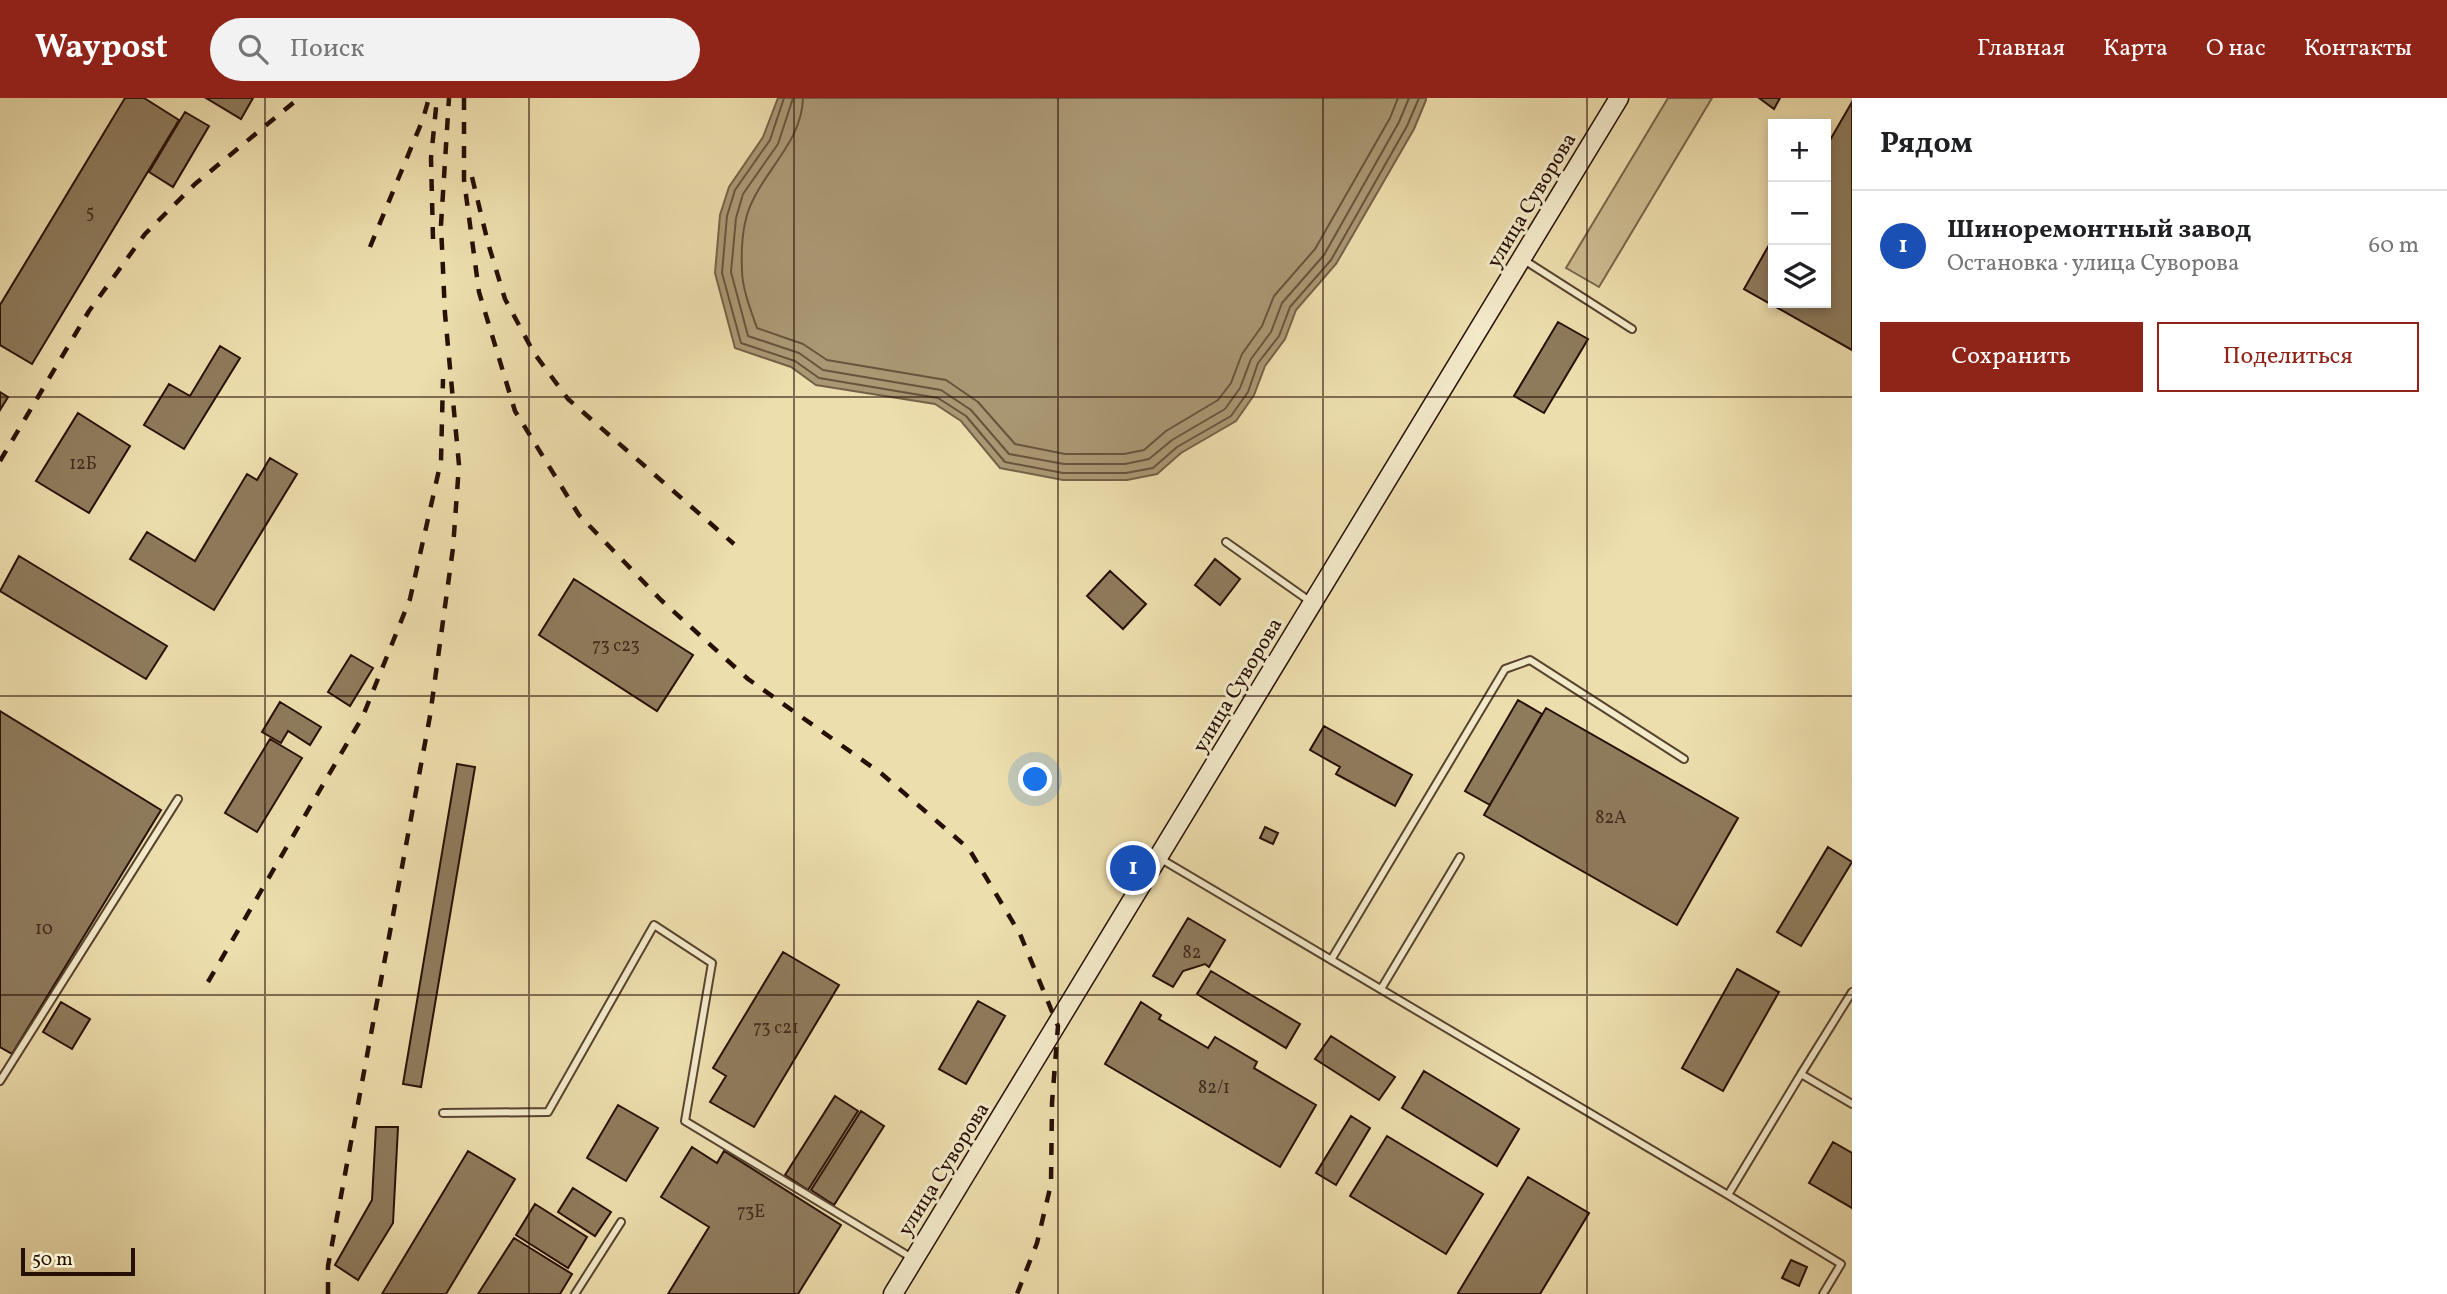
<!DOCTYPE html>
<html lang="ru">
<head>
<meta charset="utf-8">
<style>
  body { margin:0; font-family:Vollkorn,serif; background:#f2f2f2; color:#202124 }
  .controls { position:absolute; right:21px; top:21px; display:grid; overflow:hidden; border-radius:0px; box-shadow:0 4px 10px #0003 }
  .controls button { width:63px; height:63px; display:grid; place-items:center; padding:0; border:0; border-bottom:2px solid #e0e0e0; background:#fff; color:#202124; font:35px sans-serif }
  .scale { position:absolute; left:21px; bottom:18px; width:114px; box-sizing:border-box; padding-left:7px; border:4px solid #270f05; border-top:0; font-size:19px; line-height:24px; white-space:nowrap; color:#270f05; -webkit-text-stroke:5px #f3eaca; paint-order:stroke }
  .you { position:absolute; left:1036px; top:682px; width:24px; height:24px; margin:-18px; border:5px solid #fff; border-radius:50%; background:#1a73e8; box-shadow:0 0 0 10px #1a73e833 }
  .badge { display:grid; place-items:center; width:46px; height:46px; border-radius:50%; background:#8f2418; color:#fff; font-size:23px; font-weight:700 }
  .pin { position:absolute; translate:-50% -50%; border:4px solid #fff; box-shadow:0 2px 7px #0006 }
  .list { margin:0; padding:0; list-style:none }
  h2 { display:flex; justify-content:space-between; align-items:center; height:91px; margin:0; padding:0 28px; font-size:30px }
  h2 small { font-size:23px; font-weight:400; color:#757577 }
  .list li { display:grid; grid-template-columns:46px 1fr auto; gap:21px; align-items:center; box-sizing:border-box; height:112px; padding:0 28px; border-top:2px solid #e0e0e0 }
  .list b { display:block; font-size:26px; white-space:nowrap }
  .list p { margin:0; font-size:23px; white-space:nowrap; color:#757577 }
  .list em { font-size:23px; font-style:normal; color:#757577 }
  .actions { display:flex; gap:14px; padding:21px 28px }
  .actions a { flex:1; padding:16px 0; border:2px solid #8f2418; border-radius:0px; text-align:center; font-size:24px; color:#8f2418 }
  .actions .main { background:#8f2418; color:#fff }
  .icon { flex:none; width:38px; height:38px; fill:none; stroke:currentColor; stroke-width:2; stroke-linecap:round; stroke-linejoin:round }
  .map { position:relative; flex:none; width:1852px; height:1196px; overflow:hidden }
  header { display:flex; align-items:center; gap:42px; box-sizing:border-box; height:98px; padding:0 35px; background:#8f2418; color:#fff }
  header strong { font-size:33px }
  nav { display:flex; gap:38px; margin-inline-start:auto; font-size:24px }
  .search { width:490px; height:63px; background:#f2f2f2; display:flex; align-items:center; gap:18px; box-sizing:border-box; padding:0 24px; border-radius:38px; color:#757577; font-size:26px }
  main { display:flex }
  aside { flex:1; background:#fff }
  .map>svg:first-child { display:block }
  .green { fill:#cbbb90; stroke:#79654a; stroke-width:2 }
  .water { fill:#aa9874; stroke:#766148; stroke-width:2 }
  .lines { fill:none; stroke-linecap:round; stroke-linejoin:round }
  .shore { stroke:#68543c; stroke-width:2 }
  .building { fill:#8e7b5c; stroke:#270f05; stroke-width:2 }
  .service-casing { stroke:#58432f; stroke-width:10 }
  .secondary-casing { stroke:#270f05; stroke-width:21 }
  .service { stroke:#f3eaca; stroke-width:6 }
  .secondary { stroke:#f3eaca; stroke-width:18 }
  .rail { stroke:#270f05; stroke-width:4.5; stroke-dasharray:12 12; stroke-linecap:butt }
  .grid { fill:none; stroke:#270f05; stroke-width:2; stroke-opacity:0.55 }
  .labels { text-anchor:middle; stroke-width:6; stroke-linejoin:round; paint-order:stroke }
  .number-label { font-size:18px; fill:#412a1b }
  .street-label { font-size:21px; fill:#270f05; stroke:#f3eaca }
</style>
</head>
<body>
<header>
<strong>Waypost</strong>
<div class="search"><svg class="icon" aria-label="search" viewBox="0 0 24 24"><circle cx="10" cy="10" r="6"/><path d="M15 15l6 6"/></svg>Поиск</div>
<nav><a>Главная</a><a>Карта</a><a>О нас</a><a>Контакты</a></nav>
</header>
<main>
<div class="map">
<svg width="1852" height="1196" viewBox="0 0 1852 1196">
  <rect width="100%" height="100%" fill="#eddead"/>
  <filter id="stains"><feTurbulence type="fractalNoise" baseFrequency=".00286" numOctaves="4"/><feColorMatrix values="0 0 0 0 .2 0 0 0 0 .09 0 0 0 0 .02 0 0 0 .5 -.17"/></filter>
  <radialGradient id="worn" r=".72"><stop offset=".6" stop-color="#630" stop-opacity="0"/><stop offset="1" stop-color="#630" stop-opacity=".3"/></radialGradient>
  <!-- green -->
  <path class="green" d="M1668,0H1712L1599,189L1566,170Z"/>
  <!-- water -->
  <path class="water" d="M778,0H1426V2L1414,31L1336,166L1296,212L1285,241L1265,268L1254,297L1236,323L1181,355L1157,376L1127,382H1063L1000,370L961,323L935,306L816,287L791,269L735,250L715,175L720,117L729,89L763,39Z"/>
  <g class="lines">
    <!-- shore -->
    <path class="shore" d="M784,0L770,42L735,92L727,118L722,175L741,245L795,263L819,280L938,300L966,318L1005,364L1063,375H1126L1153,370L1177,349L1231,318L1248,294L1258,265L1279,238L1290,209L1331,162L1407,28L1419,0
      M793,0L778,46L743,96L736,120L731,174L748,238L799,255L823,272L941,292L971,312L1009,356L1064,366H1125L1149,361L1172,342L1225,311L1240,290L1251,261L1271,234L1282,205L1324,157L1399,24L1409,0
      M803,0C802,41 769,68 753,102C743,121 741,150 742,172C742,190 751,213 757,230L803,246L827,262L946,282L978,304L1015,346L1065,356H1124L1144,352L1166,333L1218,302L1231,285L1242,256L1262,228L1274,198L1315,151L1390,20L1398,0"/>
  </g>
  <!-- building -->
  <path class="building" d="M125,0H144L179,22L32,266L0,247V207Z
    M206,0H253L241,21Z
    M1759,0H1780L1774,11Z
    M1852,4V252L1744,191L1773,140V205H1826V49Z
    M185,14L209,28L173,89L149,74Z
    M1558,224L1588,241L1544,315L1514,298Z
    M220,248L240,260L184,351L144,327L169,286L190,298Z
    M0,294L8,299L0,312Z
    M78,315L130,348L89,415L36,383Z
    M270,360L297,376L214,512L130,461L147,434L195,463L247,376L257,382Z
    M19,458L167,548L146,581L0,493Z
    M1215,461L1240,481L1220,507L1195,487Z
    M1110,473L1146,506L1123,531L1087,498Z
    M574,481L693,557L657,613L539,537Z
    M351,557L373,570L350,608L328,594Z
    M1518,602L1542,616L1490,707L1465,693Z
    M280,604L321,629L310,647L288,633L281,645L262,634Z
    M1546,610L1738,720L1677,827L1484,717Z
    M0,613L161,712L12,956L0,949Z
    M1324,628L1412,677L1395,708L1336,676L1340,669L1310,652Z
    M270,641L302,660L257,734L225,715Z
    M457,666L475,669L421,989L403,986Z
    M1265,729L1278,735L1273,746L1260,740Z
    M1828,749L1852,764L1801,848L1777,834Z
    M1188,820L1225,842L1209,869L1205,866L1183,873L1173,889L1153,878Z
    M783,854L839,887L754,1029L710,1004L726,978L713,970Z
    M1737,871L1779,894L1723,993L1682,970Z
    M1211,873L1300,926L1286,950L1197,896Z
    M978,903L1005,918L966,986L939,971Z
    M61,904L90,921L72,951L43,934Z
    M1141,904L1161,917L1159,921L1208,950L1215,939L1257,964L1254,970L1316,1007L1280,1069L1105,966Z
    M1331,938L1395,979L1379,1002L1315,961Z
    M1424,973L1519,1031L1497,1068L1402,1010Z
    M835,998L858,1013L808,1092L785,1077Z
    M618,1007L658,1030L626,1083L587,1060Z
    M861,1013L884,1028L834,1107L811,1092Z
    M1351,1018L1370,1030L1336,1087L1316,1075Z
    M376,1029H398L393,1125L358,1182L335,1167L372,1102Z
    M1387,1038L1483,1096L1446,1156L1350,1098Z
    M1833,1044L1852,1055V1110L1809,1085Z
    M692,1049L717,1065L724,1053L841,1127L798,1196H668L709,1129L661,1099Z
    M468,1053L515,1081L446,1196H382Z
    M1528,1079L1589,1115L1540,1196H1460L1458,1195Z
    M573,1090L611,1114L595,1138L558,1114Z
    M535,1106L587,1139L568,1170L516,1137Z
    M514,1140L572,1176L560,1196H478Z
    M1791,1162L1807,1169L1799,1188L1782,1180Z"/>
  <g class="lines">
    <defs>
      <path id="service" d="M1524,162L1632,231
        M1226,444L1311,504
        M1161,761L1728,1097
        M1331,862L1505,571L1530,562L1684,661
        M1381,891L1460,759
        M1801,976L1852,894
        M0,983L178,701
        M443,1015L548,1014L654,827L712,865L685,1023L912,1160
        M575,1196L621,1124
        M1823,1196L1841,1166L1728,1097L1801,976L1852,1006"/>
      <path id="secondary" d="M893,1196L1619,0"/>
    </defs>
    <!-- service casing -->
    <use href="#service" class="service-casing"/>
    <!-- secondary casing -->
    <use href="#secondary" class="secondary-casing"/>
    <!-- service -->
    <use href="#service" class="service"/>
    <!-- secondary -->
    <use href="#secondary" class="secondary"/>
    <!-- rail -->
    <path class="rail" d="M464,0V82L479,194L515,313L579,417L661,502L748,581L882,676L969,751L1020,836L1058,928L1052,1005L1051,1086L1037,1145L1017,1196
      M472,79L488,145L505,201L534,255L568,301L734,446
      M433,141L431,60L437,0
      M370,149L423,21L429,0
      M0,363L89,213L145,136L195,86L299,0
      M208,884L363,618L410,501L441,363L443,281
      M328,1196V1168L430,618L453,450L459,367L445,216L441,127L449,0"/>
  </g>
  <!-- grid -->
  <path class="grid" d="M265,0V1196M529,0V1196M794,0V1196M1058,0V1196M1323,0V1196M1587,0V1196M0,299H1852M0,598H1852M0,897H1852"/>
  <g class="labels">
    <!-- number labels -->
    <g class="number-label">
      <text x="90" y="120">5</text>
      <text x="83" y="371">12Б</text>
      <text x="616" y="553">73 с23</text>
      <text x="1611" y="725">82А</text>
      <text x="44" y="836">10</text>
      <text x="1192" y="860">82</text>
      <text x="776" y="935">73 с21</text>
      <text x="1214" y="995">82/1</text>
      <text x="751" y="1119">73Е</text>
    </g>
    <!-- street labels -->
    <g class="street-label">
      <text transform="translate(1531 102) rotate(-59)" y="7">улица Суворова</text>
      <text transform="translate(1237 587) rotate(-59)" y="7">улица Суворова</text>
      <text transform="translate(943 1071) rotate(-58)" y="7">улица Суворова</text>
    </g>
  </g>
  <rect width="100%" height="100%" filter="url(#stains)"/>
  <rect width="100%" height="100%" fill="url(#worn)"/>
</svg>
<div class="controls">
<button>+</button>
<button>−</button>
<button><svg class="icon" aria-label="layers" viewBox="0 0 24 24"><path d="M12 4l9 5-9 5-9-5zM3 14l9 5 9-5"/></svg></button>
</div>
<div class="scale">50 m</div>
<div class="you"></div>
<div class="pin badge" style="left:1133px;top:770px;background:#1a4fb4">1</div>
</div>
<aside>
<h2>Рядом<small></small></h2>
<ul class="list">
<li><span class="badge" style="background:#1a4fb4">1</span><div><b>Шиноремонтный завод</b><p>Остановка · улица Суворова</p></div><em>60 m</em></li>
</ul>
<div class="actions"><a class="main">Сохранить</a><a>Поделиться</a></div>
</aside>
</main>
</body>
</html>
